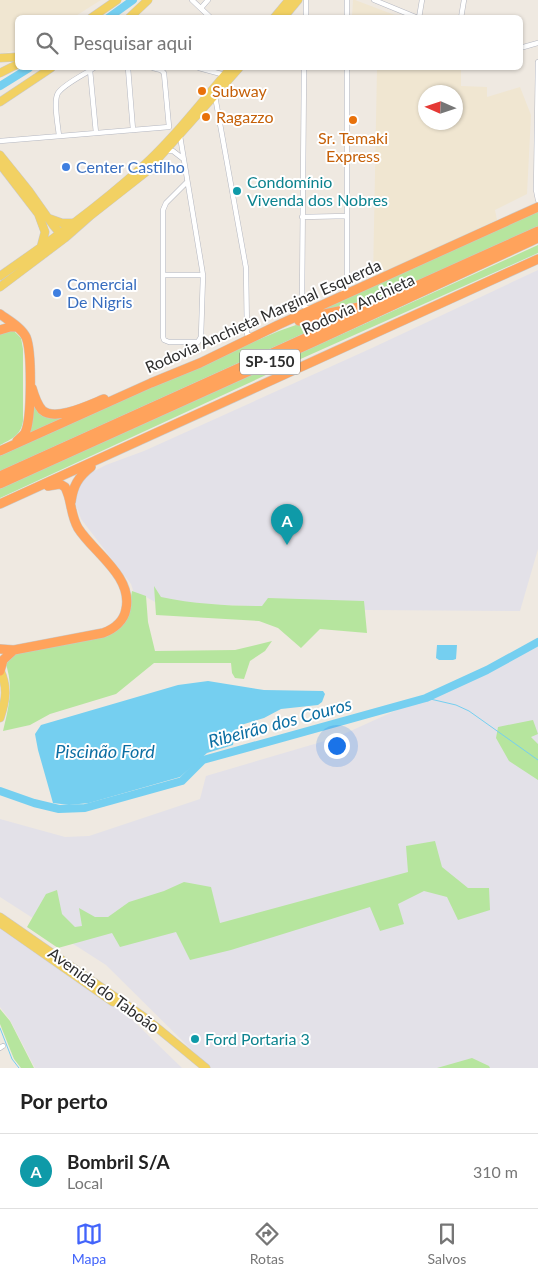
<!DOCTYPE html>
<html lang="pt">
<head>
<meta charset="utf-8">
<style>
  body { margin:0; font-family:Lato,sans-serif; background:#f6f6f6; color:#222 }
  .compass { position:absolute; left:418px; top:85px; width:45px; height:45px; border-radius:50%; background:#fff; box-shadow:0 1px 4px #0004; rotate:273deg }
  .you { position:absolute; left:336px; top:745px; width:18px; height:18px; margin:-12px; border:4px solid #fff; border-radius:50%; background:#1a73e8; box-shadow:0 0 0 8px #1a73e833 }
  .badge { display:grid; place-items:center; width:32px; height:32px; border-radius:50%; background:#4264fb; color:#fff; font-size:16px; font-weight:700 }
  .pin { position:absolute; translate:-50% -41px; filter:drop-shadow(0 1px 2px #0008) }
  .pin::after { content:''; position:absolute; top:26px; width:18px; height:15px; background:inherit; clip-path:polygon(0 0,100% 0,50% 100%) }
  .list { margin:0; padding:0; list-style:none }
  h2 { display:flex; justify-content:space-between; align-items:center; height:65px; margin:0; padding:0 20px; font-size:21px }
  h2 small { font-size:16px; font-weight:400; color:#767676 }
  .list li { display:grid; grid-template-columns:32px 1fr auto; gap:15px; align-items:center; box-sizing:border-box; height:75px; padding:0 20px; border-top:1px solid #e0e0e0 }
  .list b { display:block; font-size:19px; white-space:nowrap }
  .list p { margin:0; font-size:16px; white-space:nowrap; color:#767676 }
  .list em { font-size:16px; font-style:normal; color:#767676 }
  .icon { flex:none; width:28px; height:28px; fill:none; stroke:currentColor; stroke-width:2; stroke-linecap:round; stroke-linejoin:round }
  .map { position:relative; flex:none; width:538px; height:1068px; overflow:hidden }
  .search { position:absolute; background:#fff; box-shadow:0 1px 4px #0004; left:15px; right:15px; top:15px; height:55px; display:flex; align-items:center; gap:12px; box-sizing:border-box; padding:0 18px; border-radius:8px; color:#767676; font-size:19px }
  .sheet { height:140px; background:#fff }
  nav { display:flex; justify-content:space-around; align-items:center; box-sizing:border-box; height:70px; border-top:1px solid #e0e0e0; background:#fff; font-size:14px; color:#767676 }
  nav a { display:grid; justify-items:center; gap:2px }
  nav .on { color:#4264fb }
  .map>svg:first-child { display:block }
  .industrial { fill:#e3e1e8 }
  .education { fill:#f0e6d1; fill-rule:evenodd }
  .green { fill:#b6e59e }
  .water { fill:#75cff0 }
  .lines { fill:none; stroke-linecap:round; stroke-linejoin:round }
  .stream { stroke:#75cff0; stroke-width:1 }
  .river { stroke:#75cff0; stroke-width:8 }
  .street-casing { stroke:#b4b7c1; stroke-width:5.5 }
  .primary-casing { stroke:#c9c9c9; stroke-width:9 }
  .highway-casing { stroke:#c9c9c9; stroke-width:10 }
  .street { stroke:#fff; stroke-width:4.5 }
  .primary { stroke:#f2d163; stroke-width:8 }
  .highway { stroke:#ffa35c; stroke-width:9 }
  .food-dot { fill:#e8710a; stroke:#fff; stroke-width:2 }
  .shop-dot { fill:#3f7fe0; stroke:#fff; stroke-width:2 }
  .culture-dot { fill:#0f9aa8; stroke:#fff; stroke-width:2 }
  .labels { text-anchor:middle; stroke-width:4; stroke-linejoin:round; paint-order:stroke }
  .shield { fill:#fff; stroke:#6d6d6d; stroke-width:1 }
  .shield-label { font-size:15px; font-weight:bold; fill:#2e2e2e }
  .food-label { font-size:16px; fill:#c56008; stroke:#fff; text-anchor:start }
  .shop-label { font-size:16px; fill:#366cbe; stroke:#fff; text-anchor:start }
  .culture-label { font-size:16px; fill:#0d838f; stroke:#fff; text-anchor:start }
  .street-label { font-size:16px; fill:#2e2e2e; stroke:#fff }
  .water-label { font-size:18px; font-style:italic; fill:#0d6fa3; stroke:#fff }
</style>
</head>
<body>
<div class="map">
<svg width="538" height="1068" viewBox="0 0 538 1068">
  <rect width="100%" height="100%" fill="#efe9e1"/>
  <!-- industrial -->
  <path class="industrial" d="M538,270V549L520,611L369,610L157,603L146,597L135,596L131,584L81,519L75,502L77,487L83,477L106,465L144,451L372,348Z
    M538,646V1068H210L106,965L0,897V819L65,837L89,836L200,799L206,776L335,738Z
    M0,926L116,1004L182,1068H35L10,1020L0,1007Z"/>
  <!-- education -->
  <path class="education" d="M0,0H101L74,17L18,18L17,50L0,54Z
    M353,0H355L400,17H352Z
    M377,68H461V86L487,87V97L520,87L531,115L527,194L495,210L497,220L373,278ZM426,92H456V122H426Z"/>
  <!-- green -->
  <path class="green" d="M538,211V226L371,302L301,318Z
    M538,245V253L305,357L0,498V489L74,454L307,350Z
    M341,314L338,318L0,471V456L166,379L279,331L310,320Z
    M14,331L21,338L23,349V421C21,435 12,439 0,445V333Z
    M31,401L40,410L71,414L25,435Z
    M154,586L161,597C194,604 229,606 262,606L268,598L364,601L367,633L320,629L301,648L278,628L259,621L156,615Z
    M132,591L146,596L148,622L155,651L235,650L272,641L265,651L250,661L244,679L235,678L232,673L231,663H154L116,694L50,714L30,725L3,731C9,707 14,685 5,662L13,654L108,636L123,623L128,614Z
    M533,720L538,734L531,737L538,744V780L509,761L496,738L498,727Z
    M435,841L442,867L468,888H489L490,910L458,920L447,897L424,891L398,904L404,924L380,931L370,907L231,950L190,960L176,932L120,947L112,933L58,948L27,927L46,894L57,890L62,914L75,927L82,926L79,908L95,917H108L129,902L164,891L184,882L211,887L220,923L408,872L406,846Z
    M0,1009L10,1021L34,1068H21L14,1059L0,1024Z
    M472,1058L489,1066L490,1068H437Z"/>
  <!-- water -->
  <path class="water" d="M437,645H457L456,659L453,660H439L436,658Z
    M208,681L264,690L323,691L325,694L322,702L318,705L281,709L264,718L241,725L235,733L233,745L207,753L180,777L89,803L69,805L53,803L38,750L35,734L41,725L178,685Z"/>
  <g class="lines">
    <!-- stream -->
    <path class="stream" d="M426,698L456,705L469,711L538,760
      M0,1028L12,1059L19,1068"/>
    <!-- river -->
    <path class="river" d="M108,18L133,0
      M0,86L29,68
      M0,791L34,803L59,809L85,808L182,781L203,760L426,698L487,670L538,642"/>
    <defs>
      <path id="street" d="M192,0L211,18
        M374,0L418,18
        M201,8L208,0
        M306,18V0
        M347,18V0
        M419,18L422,0
        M461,18L464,0
        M520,48L538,43
        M538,62L536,190L538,200
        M128,68L133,130
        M153,68L161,70L164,73L169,127
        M199,68L225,75
        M304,68L302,303L303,306L310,309
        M90,70L96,133
        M215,96L246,268L247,334L253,337
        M59,136C58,125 53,101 58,93C64,84 85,74 94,68
        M180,136L203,275L201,337L198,342H169L164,340L163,337V210L166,203L187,182
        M0,141L169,127
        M166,151H173L182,158
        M302,217L347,216
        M163,275H203
        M341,295L345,289L347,281V68
        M0,1048L3,1046"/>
      <path id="primary" d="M91,18L117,0
        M129,18L148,0
        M274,18L289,0
        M283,18L298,0
        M0,58L18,57
        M0,73L18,64
        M0,102L51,68
        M0,155L29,191L53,225L63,237
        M0,164L40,216
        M38,213L45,232L41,247
        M48,218L62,223H72
        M0,276C49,242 98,207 142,167C175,137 202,101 231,68
        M0,287L65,238L90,216L146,172L239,68
        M0,670C8,687 6,700 0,718
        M0,917L144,1017L206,1068
        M0,923L113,1002"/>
      <path id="highway" d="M0,314C8,320 21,327 26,337C32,351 32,419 25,433C23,436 20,438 17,441
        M299,321L319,315L364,306
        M0,330L10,327H17
        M32,388C34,395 37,404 42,410C55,422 89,405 104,399
        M0,451L151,383L200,363L278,325L538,207
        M0,476L314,334L376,304L538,231
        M0,484L316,341L538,238
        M71,502C73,486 78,477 91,467
        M0,504L538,259
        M0,649L14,650L103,633C114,629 124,621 126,609C133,576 93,552 78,528C70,514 72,500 65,487L60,484L48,486
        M0,671L3,660L14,650"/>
    </defs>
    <!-- street casing -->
    <use href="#street" class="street-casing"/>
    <!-- primary casing -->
    <use href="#primary" class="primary-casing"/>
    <!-- highway casing -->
    <use href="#highway" class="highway-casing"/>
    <!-- street -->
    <use href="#street" class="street"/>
    <!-- primary -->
    <use href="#primary" class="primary"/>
    <!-- highway -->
    <use href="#highway" class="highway"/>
  </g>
  <!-- markers -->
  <g class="food-dot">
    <circle cx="202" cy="91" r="5"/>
    <circle cx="206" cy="117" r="5"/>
    <circle cx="353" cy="120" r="5"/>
  </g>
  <g class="shop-dot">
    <circle cx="66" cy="167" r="5"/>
    <circle cx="57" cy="293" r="5"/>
  </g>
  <g class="culture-dot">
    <circle cx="237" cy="191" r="5"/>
    <circle cx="195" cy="1039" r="5"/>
  </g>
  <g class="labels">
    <!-- shield labels -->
    <rect class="shield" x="240" y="349.5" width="60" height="25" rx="4"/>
    <g class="shield-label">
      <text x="270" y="367">SP-150</text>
    </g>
    <!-- food labels -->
    <g class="food-label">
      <text x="212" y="97">Subway</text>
      <text x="216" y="123">Ragazzo</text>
      <text x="353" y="144" text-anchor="middle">Sr. Temaki<tspan x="353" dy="18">Express</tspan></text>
    </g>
    <!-- shop labels -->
    <g class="shop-label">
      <text x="76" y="173">Center Castilho</text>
      <text x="67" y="290">Comercial<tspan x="67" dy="18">De Nigris</tspan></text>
    </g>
    <!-- culture labels -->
    <g class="culture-label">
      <text x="247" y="188">Condomínio<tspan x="247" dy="18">Vivenda dos Nobres</tspan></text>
      <text x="205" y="1045">Ford Portaria 3</text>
    </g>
    <!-- street labels -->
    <g class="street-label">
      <text transform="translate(358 304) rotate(-25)" y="6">Rodovia Anchieta</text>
      <text transform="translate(263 316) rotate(-24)" y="6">Rodovia Anchieta Marginal Esquerda</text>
      <text transform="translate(104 990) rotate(36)" y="6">Avenida do Taboão</text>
    </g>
    <!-- water labels -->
    <g class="water-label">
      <text transform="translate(280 723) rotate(-15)" y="6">Ribeirão dos Couros</text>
      <text x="105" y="758">Piscinão Ford</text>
    </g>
  </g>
</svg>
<svg class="compass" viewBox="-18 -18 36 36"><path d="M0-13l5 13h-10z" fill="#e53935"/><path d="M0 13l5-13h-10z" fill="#767676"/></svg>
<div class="you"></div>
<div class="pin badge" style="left:287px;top:545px;background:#0f9aa8">A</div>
<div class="search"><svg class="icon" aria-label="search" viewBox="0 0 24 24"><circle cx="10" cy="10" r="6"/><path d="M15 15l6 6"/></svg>Pesquisar aqui</div>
</div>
<section class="sheet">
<h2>Por perto<small></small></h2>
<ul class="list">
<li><span class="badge" style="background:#0f9aa8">A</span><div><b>Bombril S/A</b><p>Local</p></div><em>310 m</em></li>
</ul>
</section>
<nav>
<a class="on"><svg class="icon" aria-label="map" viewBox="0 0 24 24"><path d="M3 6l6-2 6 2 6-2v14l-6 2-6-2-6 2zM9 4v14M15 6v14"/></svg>Mapa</a>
<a><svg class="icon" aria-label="directions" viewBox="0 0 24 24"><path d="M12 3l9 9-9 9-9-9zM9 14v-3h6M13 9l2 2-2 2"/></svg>Rotas</a>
<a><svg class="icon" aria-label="saved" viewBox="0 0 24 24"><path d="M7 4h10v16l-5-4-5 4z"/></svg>Salvos</a>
</nav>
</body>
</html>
